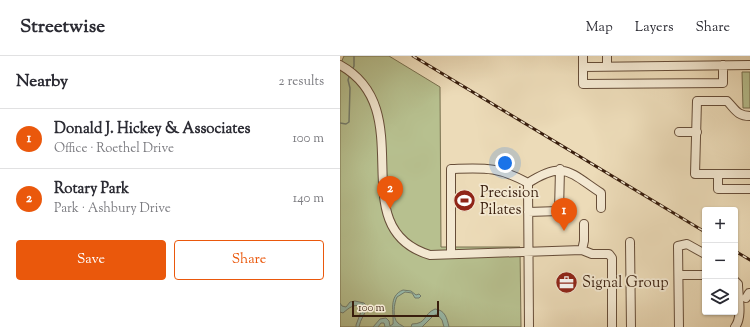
<!DOCTYPE html>
<html lang="en">
<head>
<meta charset="utf-8">
<style>
  body { margin:0; font-family:"Sorts Mill Goudy",serif; background:#f2f2f3; color:#2b2b33 }
  .controls { position:absolute; right:12px; bottom:12px; display:grid; overflow:hidden; border-radius:4px; box-shadow:0 1px 3px #0004 }
  .controls button { width:36px; height:36px; display:grid; place-items:center; padding:0; border:0; border-bottom:1px solid #e1e1e2; background:#fff; color:#2b2b33; font:20px sans-serif }
  .scale { position:absolute; left:12px; bottom:10px; width:87px; box-sizing:border-box; padding-left:4px; border:2px solid #391e0d; border-top:0; font-size:11px; line-height:14px; white-space:nowrap; color:#391e0d; -webkit-text-stroke:3px #f3e8d1; paint-order:stroke }
  .you { position:absolute; left:165px; top:107px; width:14px; height:14px; margin:-10px; border:3px solid #fff; border-radius:50%; background:#1a73e8; box-shadow:0 0 0 6px #1a73e833 }
  .badge { display:grid; place-items:center; width:26px; height:26px; border-radius:50%; background:#ea580c; color:#fff; font-size:13px; font-weight:700 }
  .pin { position:absolute; translate:-50% -33px; filter:drop-shadow(0 1px 2px #0008) }
  .pin::after { content:''; position:absolute; top:21px; width:14px; height:12px; background:inherit; clip-path:polygon(0 0,100% 0,50% 100%) }
  .list { margin:0; padding:0; list-style:none }
  h2 { display:flex; justify-content:space-between; align-items:center; height:52px; margin:0; padding:0 16px; font-size:17px }
  h2 small { font-size:13px; font-weight:400; color:#7c7c81 }
  .list li { display:grid; grid-template-columns:26px 1fr auto; gap:12px; align-items:center; box-sizing:border-box; height:60px; padding:0 16px; border-top:1px solid #e1e1e2 }
  .list b { display:block; font-size:15px; white-space:nowrap }
  .list p { margin:0; font-size:13px; white-space:nowrap; color:#7c7c81 }
  .list em { font-size:13px; font-style:normal; color:#7c7c81 }
  .actions { display:flex; gap:8px; padding:12px 16px }
  .actions a { flex:1; padding:9px 0; border:1px solid #ea580c; border-radius:4px; text-align:center; font-size:14px; color:#ea580c }
  .actions .main { background:#ea580c; color:#fff }
  .icon { flex:none; width:22px; height:22px; fill:none; stroke:currentColor; stroke-width:2; stroke-linecap:round; stroke-linejoin:round }
  .map { position:relative; flex:none; width:410px; height:271px; overflow:hidden }
  header { display:flex; align-items:center; gap:24px; box-sizing:border-box; height:56px; padding:0 20px; background:#fff; border-bottom:1px solid #e1e1e2 }
  header strong { font-size:19px }
  nav { display:flex; gap:22px; margin-inline-start:auto; font-size:14px }
  main { display:flex }
  aside { flex:1; background:#fff }
  .map>svg:first-child { display:block }
  .green { fill:#b7c08f; stroke:#786f4e }
  .water { fill:#99bbab; stroke:#737c6c }
  .lines { fill:none; stroke-linecap:round; stroke-linejoin:round }
  .stream { stroke:#737c6c; stroke-width:1.5 }
  .minor-casing { stroke:#664d38; stroke-width:10 }
  .minor { stroke:#f3e8d1; stroke-width:8 }
  .rail-casing { stroke:#391e0d; stroke-width:3 }
  .rail { stroke:#f3e8d1; stroke-width:1.5; stroke-dasharray:4.5; stroke-linecap:butt }
  .labels { text-anchor:middle; stroke-width:3.5; stroke-linejoin:round; paint-order:stroke }
  .poi-label { font-size:15px; fill:#391e0d; stroke:#f3e8d1; text-anchor:start }
</style>
</head>
<body>
<header>
<strong>Streetwise</strong>
<nav><a>Map</a><a>Layers</a><a>Share</a></nav>
</header>
<main>
<aside>
<h2>Nearby<small>2 results</small></h2>
<ul class="list">
<li><span class="badge">1</span><div><b>Donald J. Hickey &amp; Associates</b><p>Office · Roethel Drive</p></div><em>100 m</em></li>
<li><span class="badge">2</span><div><b>Rotary Park</b><p>Park · Ashbury Drive</p></div><em>140 m</em></li>
</ul>
<div class="actions"><a class="main">Save</a><a>Share</a></div>
</aside>
<div class="map">
<svg width="410" height="271" viewBox="0 0 410 271">
  <rect width="100%" height="100%" fill="#ecdbb8"/>
  <filter id="stains"><feTurbulence type="fractalNoise" baseFrequency=".005" numOctaves="4"/><feColorMatrix values="0 0 0 0 .2 0 0 0 0 .09 0 0 0 0 .02 0 0 0 .5 -.17"/></filter>
  <radialGradient id="worn" r=".72"><stop offset=".6" stop-color="#630" stop-opacity="0"/><stop offset="1" stop-color="#630" stop-opacity=".3"/></radialGradient>
  <!-- green -->
  <path class="green" d="M4,0H49L100,31L101,191H180L181,271H0V9Z
    M402,16H410V52H403Z"/>
  <!-- water -->
  <path class="water" d="M63,234L71,235L76,239L79,238L81,240L79,242H75L72,237L65,236L57,241C54,247 52,262 58,267C60,269 62,269 64,271H45L44,267H41L38,271H33L40,263L46,262L49,265L50,270L53,268C54,256 48,240 63,234Z
    M15,245L24,247L27,250C26,258 20,263 19,271H16V269L22,253L21,250C13,248 9,252 3,257L0,256V247L2,250L6,251L10,246Z
    M95,253C105,254 107,262 109,271H104L102,264L97,258L93,260L82,271H71L72,268C87,268 83,258 95,253Z"/>
  <g class="lines">
    <!-- stream -->
    <path class="stream" d="M12,15L14,10V0
      M0,67L6,68L9,66L10,32L8,24L9,21"/>
    <defs>
      <path id="minor" d="M243,0V28L383,27V9
        M0,9C83,55 0,172 90,199L242,194L252,198H269L272,202V271
        M267,10V0
        M243,11L410,9
        M410,60C397,60 395,53 387,45H357L355,118H410
        M339,76H357
        M378,118V133H410
        M188,127L189,271
        M188,127C224,104 229,116 261,137V152
        M188,156L219,155L220,113
        M290,186L291,271
        M242,194L244,185V168
        M111,198V113C144,112 157,110 188,127
        M339,219H365
        M406,242L409,237H410
        M339,271L338,190L347,188L365,198
        M395,271C403,261 398,240 398,228L395,225"/>
    </defs>
    <!-- minor casing -->
    <use href="#minor" class="minor-casing"/>
    <!-- minor -->
    <use href="#minor" class="minor"/>
    <defs>
      <path id="rail" d="M73,0L365,176
        M395,195L410,204"/>
    </defs>
    <!-- rail casing -->
    <use href="#rail" class="rail-casing"/>
    <!-- rail -->
    <use href="#rail" class="rail"/>
  </g>
  <!-- icons -->
  <defs>
    <symbol id="stadium-disc" viewBox="-11 -11 22 22"><circle r="9.5" fill="#8f2418" stroke="#f3e8d1"/><path d="M0-5a6.5 5 0 1 0 0 10a6.5 5 0 1 0 0-10ZM-3.5-1.8h7v3.6h-7Z" fill="#fff"/></symbol>
    <symbol id="office-disc" viewBox="-11 -11 22 22"><circle r="9.5" fill="#8f2418" stroke="#f3e8d1"/><path d="M-6-3h4V-5.5h4V-3h4V5H-6ZM-1-4.5V-3h2v-1.5ZM-6 0V1H6V0Z" fill="#fff"/></symbol>
  </defs>
  <g fill-rule="evenodd">
    <use href="#stadium-disc" x="112" y="132" width="25" height="25"/>
    <use href="#office-disc" x="214" y="214" width="25" height="25"/>
  </g>
  <g class="labels">
    <!-- poi labels -->
    <g class="poi-label">
      <text x="140" y="141">Precision<tspan x="140" dy="17">Pilates</tspan></text>
      <text x="242" y="231">Signal Group</text>
    </g>
  </g>
  <rect width="100%" height="100%" filter="url(#stains)"/>
  <rect width="100%" height="100%" fill="url(#worn)"/>
</svg>
<div class="controls">
<button>+</button>
<button>−</button>
<button><svg class="icon" aria-label="layers" viewBox="0 0 24 24"><path d="M12 4l9 5-9 5-9-5zM3 14l9 5 9-5"/></svg></button>
</div>
<div class="scale">100 m</div>
<div class="you"></div>
<div class="pin badge" style="left:224px;top:175px">1</div>
<div class="pin badge" style="left:50px;top:153px">2</div>
</div>
</main>
</body>
</html>
